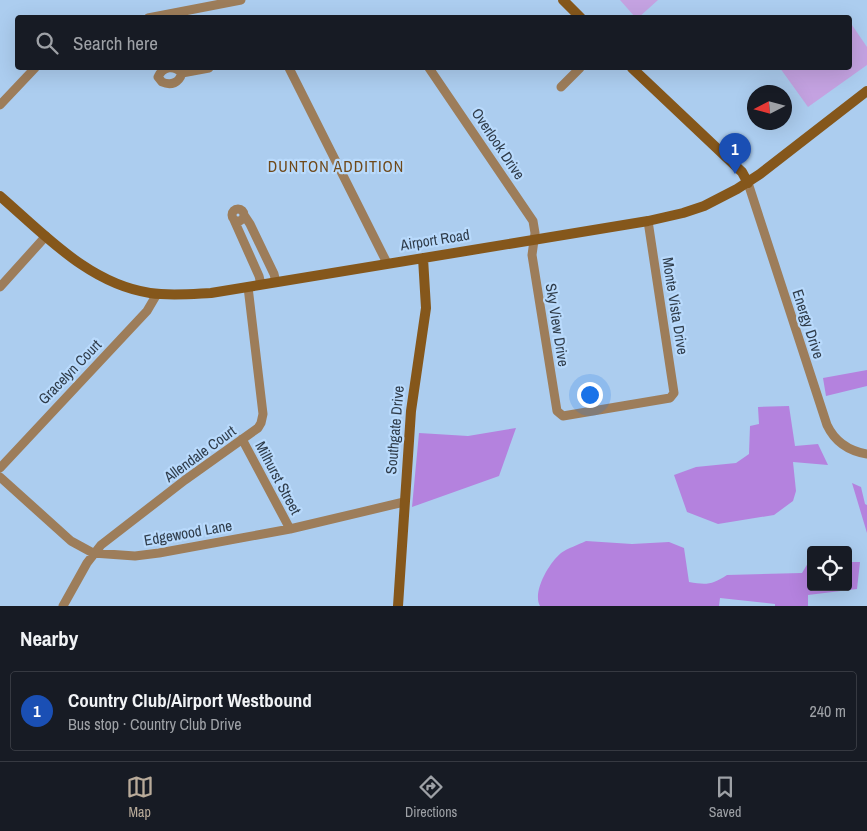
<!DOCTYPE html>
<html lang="en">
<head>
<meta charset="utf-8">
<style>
  body { margin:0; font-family:"Archivo Narrow",sans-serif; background:#20242c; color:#f1f3f6 }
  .controls { position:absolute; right:15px; bottom:15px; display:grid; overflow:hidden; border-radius:5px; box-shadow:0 5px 20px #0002 }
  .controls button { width:45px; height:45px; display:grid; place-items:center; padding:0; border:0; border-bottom:1px solid #363941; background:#171b24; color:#f1f3f6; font:25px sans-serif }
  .compass { position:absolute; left:747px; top:85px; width:45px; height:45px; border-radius:50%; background:#171b24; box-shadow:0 5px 20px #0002; rotate:264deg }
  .you { position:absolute; left:589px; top:394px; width:18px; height:18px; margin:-12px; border:4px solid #fff; border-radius:50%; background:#1a73e8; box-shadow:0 0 0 8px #1a73e833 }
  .badge { display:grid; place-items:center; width:32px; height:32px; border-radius:50%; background:#b9ab9a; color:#fff; font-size:16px; font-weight:700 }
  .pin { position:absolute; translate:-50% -41px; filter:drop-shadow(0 1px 2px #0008) }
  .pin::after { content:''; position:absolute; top:26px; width:18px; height:15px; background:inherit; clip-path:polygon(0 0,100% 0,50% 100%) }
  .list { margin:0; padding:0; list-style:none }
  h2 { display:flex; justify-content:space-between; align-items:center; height:65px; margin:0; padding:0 20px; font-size:21px }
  h2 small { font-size:16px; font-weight:400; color:#9ea1a6 }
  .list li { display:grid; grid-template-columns:32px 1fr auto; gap:15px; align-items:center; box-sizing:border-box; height:80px; margin:0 10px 10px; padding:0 10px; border:1px solid #363941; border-radius:5px }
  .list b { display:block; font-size:19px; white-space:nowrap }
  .list p { margin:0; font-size:16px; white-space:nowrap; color:#9ea1a6 }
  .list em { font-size:16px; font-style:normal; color:#9ea1a6 }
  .icon { flex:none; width:28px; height:28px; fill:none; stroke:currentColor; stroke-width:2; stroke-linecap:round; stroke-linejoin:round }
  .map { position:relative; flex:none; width:867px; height:606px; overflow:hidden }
  .search { position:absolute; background:#171b24; box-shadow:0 5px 20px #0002; left:15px; right:15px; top:15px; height:55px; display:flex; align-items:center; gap:12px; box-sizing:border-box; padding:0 18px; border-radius:5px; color:#9ea1a6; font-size:19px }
  .sheet { height:155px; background:#171b24 }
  nav { display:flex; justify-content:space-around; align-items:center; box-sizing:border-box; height:70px; border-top:1px solid #363941; background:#171b24; font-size:14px; color:#9ea1a6 }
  nav a { display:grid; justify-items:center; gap:2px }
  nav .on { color:#b9ab9a }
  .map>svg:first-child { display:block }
  .green { fill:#c4a2e1 }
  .forest { fill:#b482de }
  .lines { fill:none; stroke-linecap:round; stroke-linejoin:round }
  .street { stroke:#9d7d5a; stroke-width:9 }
  .secondary { stroke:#85571b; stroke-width:10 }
  .labels { text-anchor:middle; stroke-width:4.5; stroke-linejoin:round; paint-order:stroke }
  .street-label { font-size:15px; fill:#2f3c4a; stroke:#b9dafc }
  .neighbourhood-label { font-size:16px; letter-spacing:1px; fill:#6f491a; stroke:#b9dafc }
</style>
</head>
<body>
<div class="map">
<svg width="867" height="606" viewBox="0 0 867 606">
  <rect width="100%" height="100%" fill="#accdef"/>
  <!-- green -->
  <path class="green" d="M620,0H658L638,18L635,17Z
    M850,22L867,47V65L808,107L780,68H850Z"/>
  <!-- forest -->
  <path class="forest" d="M867,370V386L826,396L823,378Z
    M789,406L795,446L818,444L828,465L793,462L796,491L793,501L774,515L718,524L687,512L674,475L696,467L736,463L749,454L750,426L759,424L758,407Z
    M516,428L499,476L412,507L419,433L468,436Z
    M852,483L861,487L865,504L867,505V533Z
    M586,541L632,544L669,542L684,548L689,582C706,585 712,585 727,575L802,573L808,563H811V587H848V562H860L857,589L808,595V606H775V604L720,598L719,606H540C532,592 549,563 561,553C568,548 578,545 586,541Z"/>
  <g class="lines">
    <!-- street -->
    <path class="street" d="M148,18L241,0
      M289,68L387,263
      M429,68L533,221L535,233L532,255L557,411L563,416L670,398L674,393L648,221
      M182,73C179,83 171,86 162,82L158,77C163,66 174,65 182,73L209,68
      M561,87L580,68
      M0,105L35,68
      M748,183L827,425C835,442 849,451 867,454
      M232 215a6 6 0 1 1 12 0a6 6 0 1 1-12 0Z
      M244,215L250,224L274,274L276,282
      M234,220L259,276L261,284
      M0,287L46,236
      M242,439L290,529
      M0,468L147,311L157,294
      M0,477L71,541L93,553L135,556L159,553L290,529L404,502
      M63,606L87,563L101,545L185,480L258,428L261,423L263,414L248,287"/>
    <!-- secondary -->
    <path class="secondary" d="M563,0L581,18
      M632,68L742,172L748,183
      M0,196C44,234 89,284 150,293C170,296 191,294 211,293L648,221L683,213L704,206L737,189L760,174L867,91
      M398,606L411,411L426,308L423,258"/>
  </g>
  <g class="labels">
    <!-- street labels -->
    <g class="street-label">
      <text transform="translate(498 144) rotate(56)" y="5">Overlook Drive</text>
      <text transform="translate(435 240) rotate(-9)" y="5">Airport Road</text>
      <text transform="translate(675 306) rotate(81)" y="5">Monte Vista Drive</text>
      <text transform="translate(808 324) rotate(72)" y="5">Energy Drive</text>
      <text transform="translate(557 325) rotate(81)" y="5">Sky View Drive</text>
      <text transform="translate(70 372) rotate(-46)" y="5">Gracelyn Court</text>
      <text transform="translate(395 430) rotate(-85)" y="5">Southgate Drive</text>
      <text transform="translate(200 454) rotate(-36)" y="5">Allendale Court</text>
      <text transform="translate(278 478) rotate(62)" y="5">Milhurst Street</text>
      <text transform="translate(188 533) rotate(-10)" y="5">Edgewood Lane</text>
    </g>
    <!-- neighbourhood labels -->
    <g class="neighbourhood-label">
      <text x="336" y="172">DUNTON ADDITION</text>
    </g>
  </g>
</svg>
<div class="controls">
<button><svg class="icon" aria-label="locate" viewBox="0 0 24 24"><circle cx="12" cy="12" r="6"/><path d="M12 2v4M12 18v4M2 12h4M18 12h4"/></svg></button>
</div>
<svg class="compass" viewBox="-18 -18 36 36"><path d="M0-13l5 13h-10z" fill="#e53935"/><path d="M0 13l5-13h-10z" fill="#9ea1a6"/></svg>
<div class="you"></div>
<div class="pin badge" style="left:735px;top:174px;background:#1a4fb4">1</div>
<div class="search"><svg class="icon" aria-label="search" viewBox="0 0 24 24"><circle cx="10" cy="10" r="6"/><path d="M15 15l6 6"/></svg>Search here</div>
</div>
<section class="sheet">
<h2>Nearby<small></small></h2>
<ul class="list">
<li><span class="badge" style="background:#1a4fb4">1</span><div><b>Country Club/Airport Westbound</b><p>Bus stop · Country Club Drive</p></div><em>240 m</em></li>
</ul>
</section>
<nav>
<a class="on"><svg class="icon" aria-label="map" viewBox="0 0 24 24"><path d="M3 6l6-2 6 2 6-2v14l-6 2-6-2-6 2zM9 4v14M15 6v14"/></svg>Map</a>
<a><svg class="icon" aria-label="directions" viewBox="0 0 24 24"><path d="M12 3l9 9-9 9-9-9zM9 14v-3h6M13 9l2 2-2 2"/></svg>Directions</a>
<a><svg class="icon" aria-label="saved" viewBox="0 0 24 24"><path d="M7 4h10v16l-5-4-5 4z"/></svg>Saved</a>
</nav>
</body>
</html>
